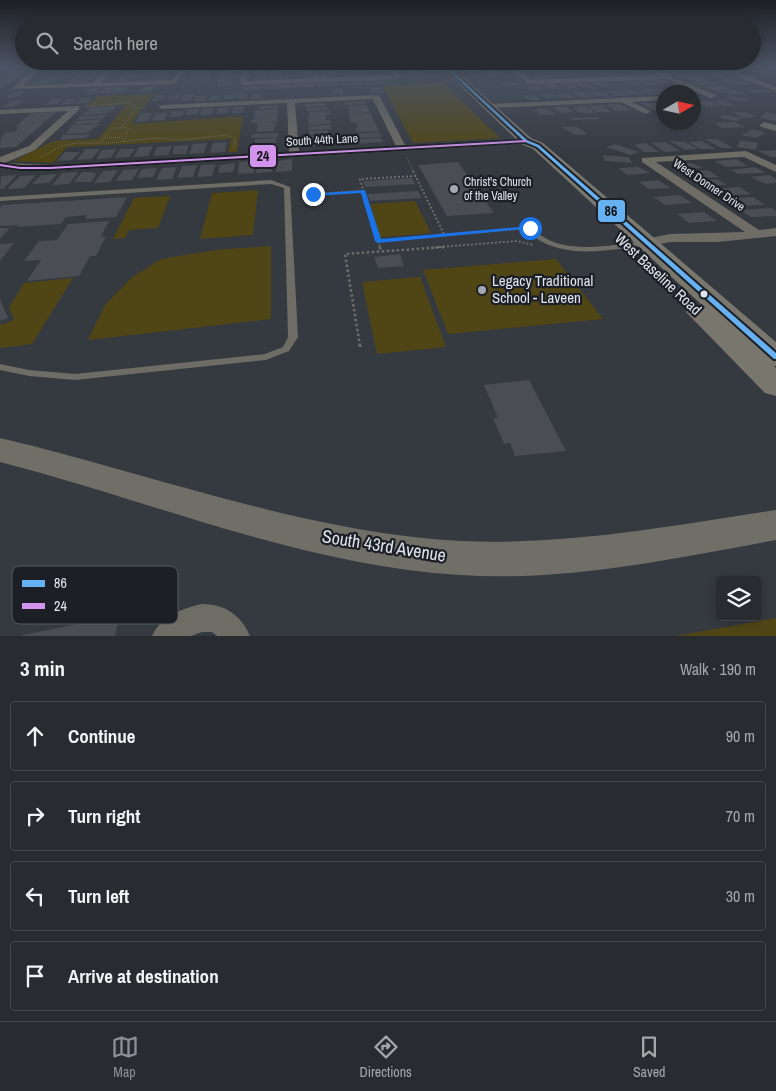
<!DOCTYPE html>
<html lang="en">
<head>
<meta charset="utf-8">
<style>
  body { margin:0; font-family:"Archivo Narrow",sans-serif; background:#34373c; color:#f1f3f6 }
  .controls { position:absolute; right:15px; bottom:15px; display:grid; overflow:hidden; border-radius:5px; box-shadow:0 2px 12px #0003 }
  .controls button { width:45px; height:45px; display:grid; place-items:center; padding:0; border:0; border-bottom:1px solid #44474c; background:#282b30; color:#f1f3f6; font:25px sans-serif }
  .compass { position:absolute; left:656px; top:85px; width:45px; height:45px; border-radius:50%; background:#282b30; box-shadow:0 2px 12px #0003; rotate:81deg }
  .stop { position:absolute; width:15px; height:15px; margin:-11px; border:4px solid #1a73e8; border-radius:50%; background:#fff }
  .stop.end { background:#1a73e8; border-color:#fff; box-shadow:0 1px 5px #0008 }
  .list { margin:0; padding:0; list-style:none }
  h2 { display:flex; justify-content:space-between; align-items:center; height:65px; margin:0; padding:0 20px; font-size:21px }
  h2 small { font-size:16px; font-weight:400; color:#a5a7ab }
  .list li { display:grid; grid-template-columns:32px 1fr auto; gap:15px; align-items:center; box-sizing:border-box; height:70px; margin:0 10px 10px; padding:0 10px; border:1px solid #44474c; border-radius:5px }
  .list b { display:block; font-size:19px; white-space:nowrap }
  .list em { font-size:16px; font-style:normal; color:#a5a7ab }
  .icon { flex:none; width:28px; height:28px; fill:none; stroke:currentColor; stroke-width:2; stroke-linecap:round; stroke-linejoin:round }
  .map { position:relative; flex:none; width:776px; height:636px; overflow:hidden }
  .search { position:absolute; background:#282b30; box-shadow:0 2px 12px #0003; left:15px; right:15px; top:15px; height:55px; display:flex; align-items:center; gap:12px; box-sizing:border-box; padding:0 18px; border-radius:28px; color:#a5a7ab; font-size:19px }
  .sheet { height:385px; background:#282b30 }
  nav { display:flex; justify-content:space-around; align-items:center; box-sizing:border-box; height:70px; border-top:1px solid #44474c; background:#282b30; font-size:14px; color:#a5a7ab }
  nav a { display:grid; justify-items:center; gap:2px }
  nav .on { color:#8c9099 }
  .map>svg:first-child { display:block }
  .green { fill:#504615 }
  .building { fill:#4a4d53 }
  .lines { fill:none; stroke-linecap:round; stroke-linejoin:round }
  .path-far3 { stroke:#6d6e6a; stroke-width:1; stroke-dasharray:1 1; stroke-linecap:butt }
  .path-far2 { stroke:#6d6e6a; stroke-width:2; stroke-dasharray:2 2; stroke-linecap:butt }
  .path-far1 { stroke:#6d6e6a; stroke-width:2.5; stroke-dasharray:2.5 2.5; stroke-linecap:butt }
  .path { stroke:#6d6e6a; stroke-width:3; stroke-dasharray:3 3; stroke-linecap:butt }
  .lane { fill:#6e6d65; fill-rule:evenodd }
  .street { fill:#6e6d65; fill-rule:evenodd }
  .secondary { fill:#706f67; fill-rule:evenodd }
  .primary { fill:#78766d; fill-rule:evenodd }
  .bus-1-casing { stroke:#1c1f25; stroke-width:4 }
  .bus-2-casing { stroke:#1c1f25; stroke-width:4 }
  .bus-1 { fill:#66b1f2; fill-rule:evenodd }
  .bus-2 { fill:#d193ec; fill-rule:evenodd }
  .route { fill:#1a73e8 }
  .poi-dot { fill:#a4a8b0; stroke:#1c1f25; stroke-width:2 }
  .bus-dot { fill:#dfe4ec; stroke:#1c1f25; stroke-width:2 }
  .labels { text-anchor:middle; stroke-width:4.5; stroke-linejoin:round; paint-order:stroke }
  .far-street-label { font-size:12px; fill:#dfe4ec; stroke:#1c1f25 }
  .far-poi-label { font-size:12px; fill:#dfe4ec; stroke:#1c1f25; text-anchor:start }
  .street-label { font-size:15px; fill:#dfe4ec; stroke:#1c1f25 }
  .poi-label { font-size:15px; fill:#dfe4ec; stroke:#1c1f25; text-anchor:start }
  .near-street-label { font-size:18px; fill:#dfe4ec; stroke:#1c1f25 }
  .key { fill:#1c1f25; stroke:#565a61; stroke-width:1 }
  .key-label { font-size:14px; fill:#dfe4ec }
  .line-badge { stroke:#1c1f25; stroke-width:2 }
  .pale-badge-label { font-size:14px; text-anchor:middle; font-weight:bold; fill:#111 }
</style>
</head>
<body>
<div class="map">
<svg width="776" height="636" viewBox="0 0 776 636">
  <rect width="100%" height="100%" fill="#353940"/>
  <!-- green -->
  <path class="green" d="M443,83L500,138L413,143L383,86Z
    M154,94L131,124L243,116L237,152H228L231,139L67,147L53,163L14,161L53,141L98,139L126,105L85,107L97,96Z
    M258,190L253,235L200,239L212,193Z
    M170,196L158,228L129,230L125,238L113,239L134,198Z
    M415,201L431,233L380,237L370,204Z
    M271,246V319L88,340L105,305L131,278L161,259L215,250Z
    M556,259L603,319L448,334L423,270Z
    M420,277L446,347L377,354L362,282Z
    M73,278L32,344L0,348V325L14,320L9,307L24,283Z
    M776,618V636H675Z"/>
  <!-- building -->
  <path class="building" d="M9,67H21L12,70L28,69L24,74L3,76L9,70Z
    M53,67H73L69,72L49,73H61L59,76H63L50,85L30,86Z
    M85,67H103L86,83L67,84Z
    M173,67L163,81H148L156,75H150L152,73H158L160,70H153L155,68Z
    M196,67L213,69L210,80L190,81L192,72Z
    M222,67L238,68L232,73L233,75L231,86L217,87Z
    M254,67H266V81L252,80L257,76L253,74V72L258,70H254Z
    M271,67H280V70H283L281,75L284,79L270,81Z
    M315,67L319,79L304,78L303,69Z
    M321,67L333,68L334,72L331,73L336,77L322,78Z
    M742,67L753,71L739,72L728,68Z
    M415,68L423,76H419L422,79H411L407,74L411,73L407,74L403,69Z
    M355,69H366L369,77H356L353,71Z
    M482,70H499L502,72L500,73L508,76L492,77Z
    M630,70H641L651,74H639Z
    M124,71H136L133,73H139L135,78L122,79H128L125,82H112Z
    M715,72L720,73L732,77L718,78L702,73Z
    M679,74H689L709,80L691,81L677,75H681Z
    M549,75L554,78L536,79L531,76Z
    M1,76H18L16,77H19L0,88V80L3,79H0Z
    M735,78L751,84L738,85L721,79Z
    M366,80H385L388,84L366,85Z
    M651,80L660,85H647L638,81Z
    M654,80H666L676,84H663Z
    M338,81L340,86L318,87L317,82Z
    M363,81L365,85L343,86L341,82Z
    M621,81H634L642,85L630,86Z
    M711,81L719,84L702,85L693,82Z
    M511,82L522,84L508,86L500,83Z
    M600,82L606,83L612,87H599L591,83Z
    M291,83V88L268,89V84Z
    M309,83H315V87L292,88L294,84Z
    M578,83H587L596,88H583L576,84H580Z
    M546,84H554L563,89H548L543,85Z
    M560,84H573L579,87L568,89Z
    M244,85L260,86L266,85L265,89H262L243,90Z
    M528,85L541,86L542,90L528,89Z
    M155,86L151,91L140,92L143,87Z
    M705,86H723L732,89L713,90Z
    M115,87L109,93H97L103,88Z
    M116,87H128L123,92L112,93Z
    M100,88L95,94H83L89,89Z
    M370,88H381L384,93H373Z
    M667,88L676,92L664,94L654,89Z
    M684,88L694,92H679L671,89Z
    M332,89H342L344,95H334Z
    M653,89L663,94L650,95L640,90Z
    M764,89L772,92L753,93L745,90Z
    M620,90L630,96H616L606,91Z
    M734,90L744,94H729L716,91Z
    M25,91L18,97L5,98L13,92Z
    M623,91H636L645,95L629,94Z
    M573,92H586L596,97L581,98Z
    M590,92H603L612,97L596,96Z
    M238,93H249L247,99H236Z
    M252,93H262L261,99H251Z
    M553,93L559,97L547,99L540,95Z
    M569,93L576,98H562L556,94Z
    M181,94L178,99L167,100L170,95Z
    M183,94H194L191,100L180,101Z
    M235,94L234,99L223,100L224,95Z
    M155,95H166L163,100L152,101Z
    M221,95L219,100L208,101L210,96Z
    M521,95H535L542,100H528Z
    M196,96H207L205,101H194Z
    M732,96L749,99L747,102L726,99Z
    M64,98L57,104L45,105L53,99Z
    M81,98H92L87,103L75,104Z
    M66,99H77L71,104L60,105Z
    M23,100L14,107H2L11,101Z
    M723,100L737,106H723L712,101Z
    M365,101L367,104L346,105L345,102Z
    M694,101H709L719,105L707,107Z
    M325,103L326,106L305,107V104Z
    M640,103H655L664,109L653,110Z
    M613,104L621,105L631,110L616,111L606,105Z
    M277,105L278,108L259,109V106Z
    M366,105L370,112L349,114V106Z
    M602,105L612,112H597L587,106Z
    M117,106L114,110H102L110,111L107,114L82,115L91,107Z
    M577,106H585L596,113H580L572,108L579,107Z
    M229,107L228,113L216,114L218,108Z
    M233,107H244L243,113H232Z
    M327,107L328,110L307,111L306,108Z
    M553,107H567L574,112L561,114Z
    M203,108H214L212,114L200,115Z
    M537,108H547L556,114L540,115L534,110H539Z
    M188,109H200L198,114L185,115Z
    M277,109V113L254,114L255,110Z
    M172,111H184L182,116L169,117Z
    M330,111L331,115H325L326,120H330L331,124L309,125L307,117L310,116L309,112Z
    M56,112L16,147L0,148L1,137L7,132H14L20,127H15L32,113Z
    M732,112H746L756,117L743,118Z
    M766,112L776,114V121L760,118Z
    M141,113H153L148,121L135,122Z
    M156,113H168L164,120L151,121Z
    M277,113V122H264L277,123L273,131L256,132L258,123H251L252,119L268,118H254L255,114Z
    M371,113L374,122L351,123L349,114Z
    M106,115L104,118L77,120L80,116Z
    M724,115L741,118L737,121L719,118Z
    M597,117L600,119L574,120L571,118Z
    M102,119L98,123L73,124L77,121Z
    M375,122L379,131L357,132L355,128L363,127H358L356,123Z
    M735,122L745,127L722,128L714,123Z
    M100,124L87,133L66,134L72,125Z
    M331,125L332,129L309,130L308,126Z
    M562,127H577L588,134L575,135Z
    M753,129L766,133L755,138L741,135Z
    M328,130L329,134L309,135V131Z
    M379,132L381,137L358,138L356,134Z
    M278,133V137L251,138L252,134Z
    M90,134L86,138L59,140L63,135Z
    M333,135L337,145L313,146L309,136Z
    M276,138V143L255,144V139Z
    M381,138L384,142L355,144L354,139Z
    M705,139H717L734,148H721Z
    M740,140L758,143L756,150L737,147Z
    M670,141L685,142L698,149L685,150Z
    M701,141L716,149H701L688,142Z
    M227,142L225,152L210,153L213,143Z
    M665,142L680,151L665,152L651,143Z
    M207,143L204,153L189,154L193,144Z
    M646,143L659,152H644L634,145Z
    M277,144V148L251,150V145Z
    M615,144L639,152L630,155L606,147Z
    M189,145L186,154H172L175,146Z
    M153,146L148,156L133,157L139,147Z
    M172,146L168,155L153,156L157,147Z
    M85,149H100L92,159L77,160Z
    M116,149L111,158L96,159L102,150Z
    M120,149H135L129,157L115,158Z
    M776,150V157H771L758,151Z
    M65,152H80L72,160L57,161Z
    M603,155L629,157L632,163L605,161Z
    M292,159V171L276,172L277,161Z
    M736,159L748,166L726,167L714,161Z
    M255,161L254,173L238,174L239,162Z
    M272,161V172L256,173L257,162Z
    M458,162L494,213L447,216L418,165Z
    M235,163L233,172L218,173L220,165Z
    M691,163L704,168L681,170L672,164Z
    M216,164L212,176L197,177L201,165Z
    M197,165L193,177L177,178L182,166Z
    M177,167L172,179L156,180L162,168Z
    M638,167L650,173L627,175L618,168Z
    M755,167L766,173L738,174L731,170Z
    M157,168L153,177L137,178L142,169Z
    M139,169L132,180L116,181L123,170Z
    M118,170L110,182L94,183L103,171Z
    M708,170L719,177L692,179L681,172Z
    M78,172L69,184L52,185L62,173Z
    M82,172H94L93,173H97L91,182H74Z
    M57,174L49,183L32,184L41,175Z
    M17,175L3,189H0L1,176Z
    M36,175L24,188L7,189L20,176Z
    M769,175L776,179V183L765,184L751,177Z
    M412,178L415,184L365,187L363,181Z
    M717,179L727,185H701L694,181Z
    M658,180L671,188L649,189L639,182Z
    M739,187L751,194L720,196L709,189Z
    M418,191L422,198L370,201L367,194Z
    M680,195L692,203L665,205L653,197Z
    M127,197L116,217L85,219L87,215L66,217L61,224L16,227L19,225L0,226V208L2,205Z
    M753,197L765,205L735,206L727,199Z
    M772,208L776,211V216L751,217L740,210Z
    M704,212L717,221L689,223L677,214Z
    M109,221L101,237L106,236L96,256H90L79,276L27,281L41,260L24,261L39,241L57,240L68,224Z
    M0,228H10L0,239Z
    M14,243L0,261V244Z
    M400,254L404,266L378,268L374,257Z
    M0,299L8,318L0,321Z
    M529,380L566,451L515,456L510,443L504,444L493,418H498L484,385Z
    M119,616L115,636H22V635Z"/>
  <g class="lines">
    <!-- path-far3 -->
    <path class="path-far3" d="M341,67H343
      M351,67H353
      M85,106L127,103L137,105L122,128
      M136,108L146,107
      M105,138L123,137
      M101,142L112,128H129L123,142
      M41,157L62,146L77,143H110L155,138L181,140L226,135L236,139L233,149
      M407,158L414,172"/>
    <!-- path-far2 -->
    <path class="path-far2" d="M413,171L445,236
      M416,176L360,179L378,241L530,228
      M313,194L363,191
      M378,241L380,248
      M427,248L517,241L533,245"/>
    <!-- path-far1 -->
    <path class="path-far1" d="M380,247L381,251
      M360,346L345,254L444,247"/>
    <!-- path -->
    <path class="path" d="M360,345V347"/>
    <!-- lane -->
    <path class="lane" d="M271,180L290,187L298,337L289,351L266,360L75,380L29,376L0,370V364L29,370L75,374L265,354L283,347L288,337L284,188L271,184L0,201V197Z
      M535,233C544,236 550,242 560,244C588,251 618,244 646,241L650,243L646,245C609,250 565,260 533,236L532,235Z"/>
    <!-- street -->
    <path class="street" d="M37,67H44L23,86L93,83L109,67H116L101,83L173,80L181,67H187L175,84L14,89V87Z
      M243,67H249L247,81L394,75L389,67H395L401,77L398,79L243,85L240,83Z
      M504,67H512L530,80L659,75L656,73L659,71L717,96L710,98L667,79L529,84Z
      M687,67L654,71L651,69L653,67Z
      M712,67H722L776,87V91Z
      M376,95L380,97L405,145L526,138L531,141L526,144L50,171H20L0,168V157L29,146L68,111L0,114V110L79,106V110L35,150L5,163L50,165L289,152L287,103L162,109L158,107L162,105ZM373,99L396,146L299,151L295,103Z
      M664,96V100L632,102L649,110L650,112L646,114L621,102L489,108L485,106L489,104Z
      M764,122L776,125V131L761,127L760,125Z
      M746,151L776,165V172L744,157L656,162L759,230L776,228V236L717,242H670L646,247L641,246L639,243L641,240L670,234L745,232L642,162V158Z
      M202,604C225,604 241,615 250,636H217L212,632H202L191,636H152C161,616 183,608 202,604Z"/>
    <!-- secondary -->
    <path class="secondary" d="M0,438C153,474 302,532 460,541C566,546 672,526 776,510V540C672,559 566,582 460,575C301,565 152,501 0,462Z"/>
    <!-- primary -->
    <path class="primary" d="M441,67H452L531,138L543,143L776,342V366H774L776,368V396L765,393L686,312L690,307L702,305L533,149L521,144Z"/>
    <defs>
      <path id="bus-1" d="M448,67L527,140L539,145L776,353V359H774L537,147L525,142L445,67Z"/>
      <path id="bus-2" d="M526,140H527V142L50,169H20L0,166V164L20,167H50Z"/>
    </defs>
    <!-- bus-1 casing -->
    <use href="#bus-1" class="bus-1-casing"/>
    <!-- bus-2 casing -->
    <use href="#bus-2" class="bus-2-casing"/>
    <!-- bus-1 -->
    <use href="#bus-1" class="bus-1"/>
    <!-- bus-2 -->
    <use href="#bus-2" class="bus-2"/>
  </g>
  <!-- sky -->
  <linearGradient id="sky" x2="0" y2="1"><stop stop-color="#1d1f23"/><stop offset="0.43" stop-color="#4b5464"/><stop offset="1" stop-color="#4b5464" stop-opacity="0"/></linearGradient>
  <rect width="776" height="156" fill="url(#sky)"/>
  <!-- route -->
  <path class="route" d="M365,190L381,239L530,226L534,228L378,243L375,241L361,193L313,196L310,194Z"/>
  <!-- markers -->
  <g class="poi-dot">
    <circle cx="454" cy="189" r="5"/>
    <circle cx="482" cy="290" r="5"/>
  </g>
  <circle class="bus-dot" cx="704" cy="294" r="4.5"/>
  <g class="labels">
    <!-- far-street labels -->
    <g class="far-street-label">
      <text transform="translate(322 140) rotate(-3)" y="4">South 44th Lane</text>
      <text transform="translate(709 185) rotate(34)" y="4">West Donner Drive</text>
    </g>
    <!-- far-poi labels -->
    <g class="far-poi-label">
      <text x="464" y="186">Christ's Church<tspan x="464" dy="14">of the Valley</tspan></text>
    </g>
    <!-- street labels -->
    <g class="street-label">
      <text transform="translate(658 274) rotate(43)" y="5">West Baseline Road</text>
    </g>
    <!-- poi labels -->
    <g class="poi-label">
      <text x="492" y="286">Legacy Traditional<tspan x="492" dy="17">School - Laveen</tspan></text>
    </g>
    <!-- near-street labels -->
    <g class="near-street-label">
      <text transform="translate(384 546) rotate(9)" y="6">South 43rd Avenue</text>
    </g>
  </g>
  <!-- legend -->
  <rect x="12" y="566" width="166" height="58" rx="8" class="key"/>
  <rect x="22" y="580" width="23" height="7" fill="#66b1f2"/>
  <rect x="22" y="603" width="23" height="6" fill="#d193ec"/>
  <g class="key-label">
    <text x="54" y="588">86</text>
    <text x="54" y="611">24</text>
  </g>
  <g class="line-badge">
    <rect x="249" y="144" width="28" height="24" rx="5" fill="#d193ec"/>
    <rect x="597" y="199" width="29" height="24" rx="5" fill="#66b1f2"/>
  </g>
  <g class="pale-badge-label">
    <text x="263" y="161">24</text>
    <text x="611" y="216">86</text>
  </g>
</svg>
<div class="controls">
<button><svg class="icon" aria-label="layers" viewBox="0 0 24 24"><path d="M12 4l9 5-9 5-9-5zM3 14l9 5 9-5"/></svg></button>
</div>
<svg class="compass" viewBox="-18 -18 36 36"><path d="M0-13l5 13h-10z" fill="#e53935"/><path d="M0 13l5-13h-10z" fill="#a5a7ab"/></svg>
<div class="stop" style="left:530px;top:228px"></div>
<div class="stop end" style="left:313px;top:194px"></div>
<div class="search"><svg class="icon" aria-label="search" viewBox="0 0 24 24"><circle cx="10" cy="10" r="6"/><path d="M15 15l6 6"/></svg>Search here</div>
</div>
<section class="sheet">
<h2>3 min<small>Walk · 190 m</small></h2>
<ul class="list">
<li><svg class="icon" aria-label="ahead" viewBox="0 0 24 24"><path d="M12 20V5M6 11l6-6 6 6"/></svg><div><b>Continue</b></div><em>90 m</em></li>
<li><svg class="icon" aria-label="right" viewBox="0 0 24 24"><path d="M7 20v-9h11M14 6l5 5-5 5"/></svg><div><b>Turn right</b></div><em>70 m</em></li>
<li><svg class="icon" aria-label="left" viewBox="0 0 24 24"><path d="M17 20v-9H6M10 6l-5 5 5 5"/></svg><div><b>Turn left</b></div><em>30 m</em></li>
<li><svg class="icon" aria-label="arrive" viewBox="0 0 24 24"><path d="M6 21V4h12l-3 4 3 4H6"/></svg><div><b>Arrive at destination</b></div></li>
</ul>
</section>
<nav>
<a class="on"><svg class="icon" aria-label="map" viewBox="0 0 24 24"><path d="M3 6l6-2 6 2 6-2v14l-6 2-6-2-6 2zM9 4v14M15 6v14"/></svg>Map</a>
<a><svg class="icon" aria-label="directions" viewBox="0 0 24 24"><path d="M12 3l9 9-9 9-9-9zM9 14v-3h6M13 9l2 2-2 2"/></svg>Directions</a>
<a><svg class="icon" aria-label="saved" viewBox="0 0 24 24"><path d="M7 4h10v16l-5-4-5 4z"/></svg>Saved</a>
</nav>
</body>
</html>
